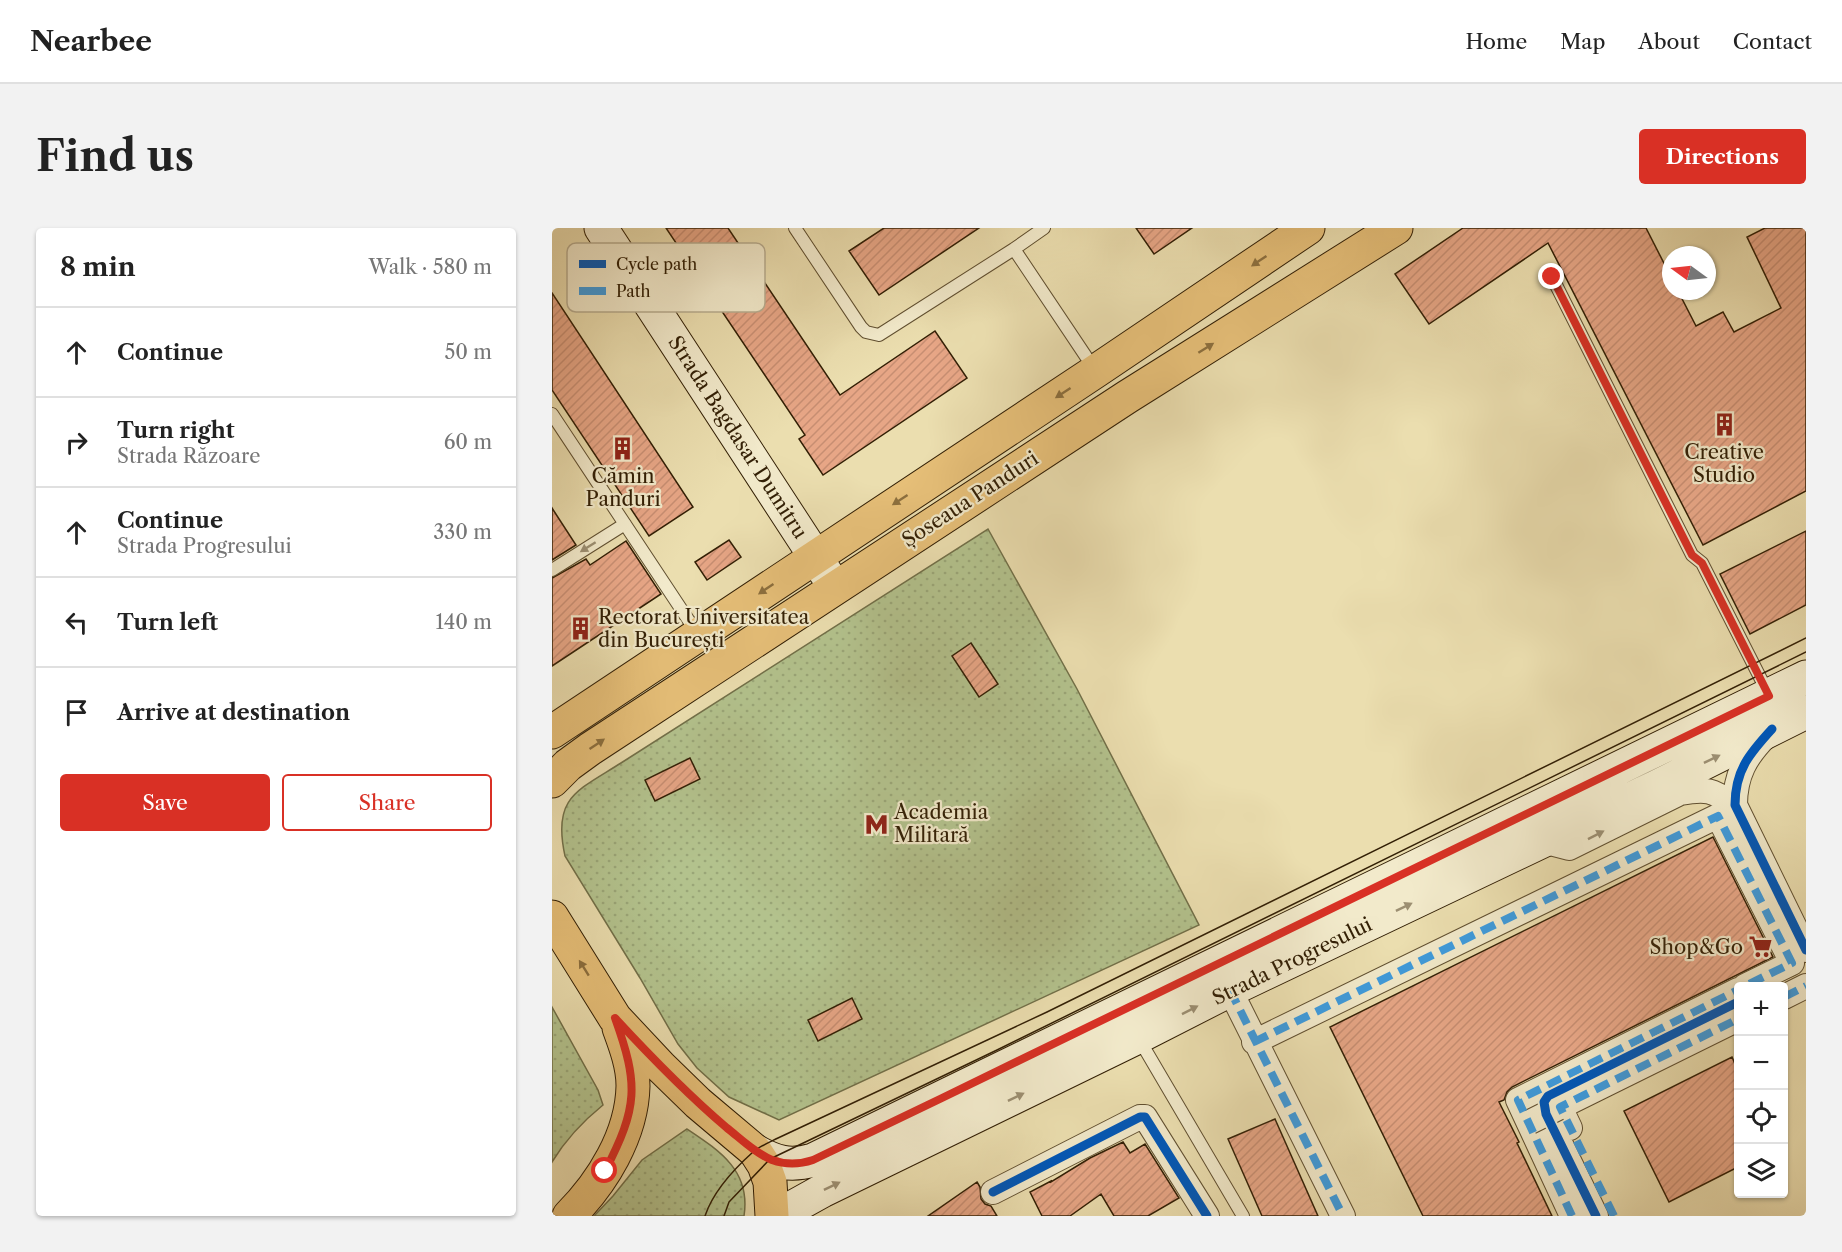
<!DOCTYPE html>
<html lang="en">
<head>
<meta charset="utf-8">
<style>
  body { margin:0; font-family:"Libre Caslon Text",serif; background:#f2f2f2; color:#222 }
  .controls { position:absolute; right:18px; bottom:18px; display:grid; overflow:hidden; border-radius:6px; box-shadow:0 2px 4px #0004 }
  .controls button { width:54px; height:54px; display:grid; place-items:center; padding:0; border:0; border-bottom:2px solid #e0e0e0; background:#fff; color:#222; font:30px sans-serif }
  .compass { position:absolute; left:1110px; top:18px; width:54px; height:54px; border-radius:50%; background:#fff; box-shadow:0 2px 4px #0004; rotate:285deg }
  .stop { position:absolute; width:18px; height:18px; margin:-14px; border:4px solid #d93025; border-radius:50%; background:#fff }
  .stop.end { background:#d93025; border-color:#fff; box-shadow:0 2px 6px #0008 }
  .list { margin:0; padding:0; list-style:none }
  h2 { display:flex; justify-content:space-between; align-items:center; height:78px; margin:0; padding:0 24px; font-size:26px }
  h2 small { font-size:20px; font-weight:400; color:#767676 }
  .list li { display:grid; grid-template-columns:39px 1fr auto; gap:18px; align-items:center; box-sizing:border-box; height:90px; padding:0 24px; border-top:2px solid #e0e0e0 }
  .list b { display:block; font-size:22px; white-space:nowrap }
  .list p { margin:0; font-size:20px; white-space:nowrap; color:#767676 }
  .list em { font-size:20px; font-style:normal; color:#767676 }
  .actions { display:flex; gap:12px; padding:18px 24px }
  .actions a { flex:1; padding:14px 0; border:2px solid #d93025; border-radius:6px; text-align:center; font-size:21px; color:#d93025 }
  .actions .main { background:#d93025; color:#fff }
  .icon { flex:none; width:33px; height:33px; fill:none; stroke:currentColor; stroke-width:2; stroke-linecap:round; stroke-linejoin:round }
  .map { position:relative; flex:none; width:1254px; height:988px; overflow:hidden; border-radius:6px }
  header { display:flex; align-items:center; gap:36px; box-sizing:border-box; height:84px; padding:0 30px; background:#fff; border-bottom:2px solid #e0e0e0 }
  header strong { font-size:28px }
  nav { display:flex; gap:33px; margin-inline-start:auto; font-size:21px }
  .intro { display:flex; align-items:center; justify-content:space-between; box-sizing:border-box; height:144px; padding:0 36px }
  h1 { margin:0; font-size:42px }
  .button { padding:15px 27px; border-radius:6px; background:#d93025; color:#fff; font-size:21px; font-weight:700 }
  main { display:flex; gap:36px; padding:0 36px }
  aside { flex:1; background:#fff; border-radius:6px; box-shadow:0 2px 4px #0004 }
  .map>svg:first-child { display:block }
  .grass { fill:url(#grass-dots); stroke:#727049; stroke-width:1.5 }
  .building { fill:url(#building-hatch); stroke:#321f05; stroke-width:1.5 }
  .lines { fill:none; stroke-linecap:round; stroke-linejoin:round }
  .lane-casing { stroke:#604f30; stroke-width:14 }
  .street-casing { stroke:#604f30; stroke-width:26 }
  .secondary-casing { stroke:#321f05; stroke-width:35 }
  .primary-casing { stroke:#321f05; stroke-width:35 }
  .lane { stroke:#f2eacb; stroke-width:12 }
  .street { stroke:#f2eacb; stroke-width:24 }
  .secondary { stroke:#f2eacb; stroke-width:33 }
  .primary { stroke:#e6bf78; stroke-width:33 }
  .tram { stroke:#321f05; stroke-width:1.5 }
  .street-bridge-casing { stroke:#604f30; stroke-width:26; stroke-linecap:butt }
  .street-bridge { stroke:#f2eacb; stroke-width:24 }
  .quiet { stroke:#3e9bdd; stroke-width:8; stroke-dasharray:15 8; stroke-linecap:butt }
  .cycleway-casing { stroke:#f2eacb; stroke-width:13 }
  .cycleway { stroke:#0057b8; stroke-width:9 }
  .oneway { fill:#8c6f3e }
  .oneway2 { fill:#9c8f72 }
  .route { stroke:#d93025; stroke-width:8 }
  .labels { text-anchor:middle; stroke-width:4.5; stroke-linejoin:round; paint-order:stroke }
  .street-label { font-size:20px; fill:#321f05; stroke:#f2eacb }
  .poi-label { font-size:20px; fill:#321f05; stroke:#f2eacb }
  .key { fill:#f2eacb; stroke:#b8ad90; stroke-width:1.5 }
  .key-label { font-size:16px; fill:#321f05 }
</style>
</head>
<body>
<header>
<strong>Nearbee</strong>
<nav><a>Home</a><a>Map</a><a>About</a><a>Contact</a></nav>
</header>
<div class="intro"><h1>Find us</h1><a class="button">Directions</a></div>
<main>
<aside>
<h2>8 min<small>Walk · 580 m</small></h2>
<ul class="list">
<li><svg class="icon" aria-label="ahead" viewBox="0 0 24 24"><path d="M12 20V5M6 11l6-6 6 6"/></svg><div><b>Continue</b></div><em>50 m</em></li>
<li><svg class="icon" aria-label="right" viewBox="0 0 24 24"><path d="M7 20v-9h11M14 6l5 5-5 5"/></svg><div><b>Turn right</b><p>Strada Răzoare</p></div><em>60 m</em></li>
<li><svg class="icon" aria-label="ahead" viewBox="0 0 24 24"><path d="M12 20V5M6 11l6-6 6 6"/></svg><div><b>Continue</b><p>Strada Progresului</p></div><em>330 m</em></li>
<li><svg class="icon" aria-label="left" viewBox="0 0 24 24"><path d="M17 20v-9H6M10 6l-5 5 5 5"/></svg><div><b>Turn left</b></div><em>140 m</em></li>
<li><svg class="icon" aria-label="arrive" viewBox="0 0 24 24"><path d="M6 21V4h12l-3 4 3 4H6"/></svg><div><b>Arrive at destination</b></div></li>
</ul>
<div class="actions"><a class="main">Save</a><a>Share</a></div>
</aside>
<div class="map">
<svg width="1254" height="988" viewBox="0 0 1254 988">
  <defs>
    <pattern id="grass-dots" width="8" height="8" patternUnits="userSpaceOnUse" patternTransform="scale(1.5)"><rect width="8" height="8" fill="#b3c28d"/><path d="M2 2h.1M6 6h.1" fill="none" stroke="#9aa678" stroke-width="1.8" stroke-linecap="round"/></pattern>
    <pattern id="building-hatch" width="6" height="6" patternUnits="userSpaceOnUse" patternTransform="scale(1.5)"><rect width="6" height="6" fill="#e7a686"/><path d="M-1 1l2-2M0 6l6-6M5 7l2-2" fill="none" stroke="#c78e72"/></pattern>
  </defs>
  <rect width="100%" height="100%" fill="#ebdeaf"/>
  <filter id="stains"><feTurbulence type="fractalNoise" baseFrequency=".00333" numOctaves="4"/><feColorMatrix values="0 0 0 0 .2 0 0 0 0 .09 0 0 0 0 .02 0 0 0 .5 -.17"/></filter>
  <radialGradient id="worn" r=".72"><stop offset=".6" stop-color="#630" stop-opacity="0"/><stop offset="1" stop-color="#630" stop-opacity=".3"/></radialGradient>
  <!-- grass -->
  <path class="grass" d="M436,301L525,461L647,697L227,892L177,869L145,840L126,816L88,750L13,628C0,569 25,563 69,535Z
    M0,779L46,862L51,877C30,894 14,911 0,934Z
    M135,901C168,923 199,943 192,988H42L61,968L90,932Z"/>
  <!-- building -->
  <path class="building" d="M114,0H176L288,167L383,103L415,150L271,247L247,211L253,207Z
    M332,0H427L327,67L297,23Z
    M584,0H640L602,26Z
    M911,0H1094L1119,49V63H1126L1144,98L1171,84L1182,104L1229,80L1195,9L1213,0H1254V263L1151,317L996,15L877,96L843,46Z
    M0,65L141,279L97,308L0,162Z
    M0,280L24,317L0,332Z
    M1254,303V377L1198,406L1168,346Z
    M177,312L189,329L155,352L143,334Z
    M74,313L109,366L0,438V350L34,331L38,337Z
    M419,415L446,456L427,469L400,428Z
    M138,530L148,551L103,573L93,552Z
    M1161,609L1221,729L960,859L955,864L952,872L947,874L967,914L965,915L1000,988H871L778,799Z
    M300,770L310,791L266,813L256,792Z
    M1180,829L1186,843V939L1117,974L1072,883Z
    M723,891L766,988H710L676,911Z
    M571,914L578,925L593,916L627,970L596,988H562L549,966L518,988H490L478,964L499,953V954L538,930Z
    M425,954L428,959L429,971L433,976L439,978L445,988H376Z"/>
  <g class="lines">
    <defs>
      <path id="lane" d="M243,0L309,99L314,104L327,107L462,21
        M492,0L462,21L543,142
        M1000,49L1140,327L1150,335L1217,467
        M0,186L145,405
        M0,342L73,296
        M587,811L691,988"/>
      <path id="street" d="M1214,508C1194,528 1183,547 1183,577L1254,722
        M990,613L1017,620L1128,565C1155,560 1160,562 1183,577
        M678,762L791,988
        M1232,769L1254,758
        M702,814L1166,588L1240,735L1193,758
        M996,868L992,874L994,886L1044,988
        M1018,900L1008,879L1186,791
        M441,964L588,889H593L655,988
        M1020,988L966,872L1186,762"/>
      <path id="secondary" d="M49,0L283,359
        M203,923C223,934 237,939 261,932L1254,449
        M230,988L243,978L270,963L586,809L678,762L1104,559L1254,484"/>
      <path id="primary" d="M0,504L544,143L756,0
        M0,553L16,537L38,521L575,169L844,0
        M0,689L63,790L108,838L146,875L203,923L212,937L218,954L220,988
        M17,988C50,955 80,907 81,858C81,838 74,819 67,800"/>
    </defs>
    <!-- lane casing -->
    <use href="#lane" class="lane-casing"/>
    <!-- street casing -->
    <use href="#street" class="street-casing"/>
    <!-- secondary casing -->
    <use href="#secondary" class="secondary-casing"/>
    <!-- primary casing -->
    <use href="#primary" class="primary-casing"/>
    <!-- lane -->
    <use href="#lane" class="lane"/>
    <!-- street -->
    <use href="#street" class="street"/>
    <!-- secondary -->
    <use href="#secondary" class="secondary"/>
    <!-- primary -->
    <use href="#primary" class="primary"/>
    <!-- tram -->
    <path class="tram" d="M153,988C161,964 182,941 201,924C208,918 218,914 226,910L495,784L1254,410
      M172,988L177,974L218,931L445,822L1254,424"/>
    <defs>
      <path id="street-bridge" d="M978,894L1006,880"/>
    </defs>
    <!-- street-bridge casing -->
    <use href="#street-bridge" class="street-bridge-casing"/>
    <!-- street-bridge -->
    <use href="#street-bridge" class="street-bridge"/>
    <!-- quiet -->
    <path class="quiet" d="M678,762L791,988
      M1232,769L1254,758
      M702,814L1166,588L1240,735L1193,758
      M1020,988L966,872L1186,762
      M1062,988L1008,879L1186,791"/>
    <defs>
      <path id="cycleway" d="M1220,501C1198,525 1183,542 1183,577L1254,722
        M441,964L588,889H593L655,988
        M1044,988L994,886L992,874L996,868L1186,774"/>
    </defs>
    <!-- cycleway casing -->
    <use href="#cycleway" class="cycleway-casing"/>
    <!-- cycleway -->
    <use href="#cycleway" class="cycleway"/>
  </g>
  <!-- one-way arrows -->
  <defs><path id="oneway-solid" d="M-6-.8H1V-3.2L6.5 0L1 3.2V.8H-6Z" transform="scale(1.5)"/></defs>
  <g class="oneway">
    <use href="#oneway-solid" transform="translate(707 33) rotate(146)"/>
    <use href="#oneway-solid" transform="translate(654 120) rotate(-32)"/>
    <use href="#oneway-solid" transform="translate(511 165) rotate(147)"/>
    <use href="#oneway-solid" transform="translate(348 272) rotate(147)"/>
    <use href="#oneway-solid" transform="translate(214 361) rotate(146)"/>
    <use href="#oneway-solid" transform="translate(45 516) rotate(-34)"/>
    <use href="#oneway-solid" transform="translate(32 740) rotate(-122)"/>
  </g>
  <g class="oneway2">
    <use href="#oneway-solid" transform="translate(36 319) rotate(148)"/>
    <use href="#oneway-solid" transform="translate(1160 531) rotate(-26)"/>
    <use href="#oneway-solid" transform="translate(1044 607) rotate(-27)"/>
    <use href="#oneway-solid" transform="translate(852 679) rotate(-26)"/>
    <use href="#oneway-solid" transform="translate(638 782) rotate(-27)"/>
    <use href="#oneway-solid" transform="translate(464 869) rotate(-26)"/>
    <use href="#oneway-solid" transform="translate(280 958) rotate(-26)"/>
  </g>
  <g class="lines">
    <!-- route -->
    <path class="route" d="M53,943C86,879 87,857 63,790C99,829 135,866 175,900C189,911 203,925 220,932C234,937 246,937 261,932L390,870L1217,468L1150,335L1140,327L1000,49"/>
  </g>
  <!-- icons -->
  <defs>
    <symbol id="building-bare" viewBox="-9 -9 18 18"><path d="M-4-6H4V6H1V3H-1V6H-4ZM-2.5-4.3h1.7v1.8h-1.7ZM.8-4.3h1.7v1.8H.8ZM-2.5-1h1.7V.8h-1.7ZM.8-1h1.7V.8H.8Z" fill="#8f2418" stroke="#f2eacb" stroke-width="2.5" paint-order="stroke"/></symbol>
    <symbol id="metro-bare" viewBox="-9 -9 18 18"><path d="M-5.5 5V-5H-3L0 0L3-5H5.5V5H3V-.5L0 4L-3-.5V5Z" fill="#8f2418" stroke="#f2eacb" stroke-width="2.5" paint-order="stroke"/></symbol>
    <symbol id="supermarket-bare" viewBox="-9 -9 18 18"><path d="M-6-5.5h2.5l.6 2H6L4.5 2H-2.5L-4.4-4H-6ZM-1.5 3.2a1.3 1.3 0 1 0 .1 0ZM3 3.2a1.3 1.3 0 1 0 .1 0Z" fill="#8f2418" stroke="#f2eacb" stroke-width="2.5" paint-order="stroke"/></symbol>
  </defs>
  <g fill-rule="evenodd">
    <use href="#building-bare" x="1156" y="180" width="33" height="33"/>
    <use href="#building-bare" x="54" y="204" width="33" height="33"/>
    <use href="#building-bare" x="12" y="384" width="33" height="33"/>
    <use href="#metro-bare" x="308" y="580" width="33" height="33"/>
    <use href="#supermarket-bare" x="1192" y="702" width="33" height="33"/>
  </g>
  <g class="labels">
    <!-- street labels -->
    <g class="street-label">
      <text transform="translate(186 209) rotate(57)" y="7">Strada Bagdasar Dumitru</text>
      <text transform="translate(418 271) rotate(-33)" y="7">Șoseaua Panduri</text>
      <text transform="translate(740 733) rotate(-26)" y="7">Strada Progresului</text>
    </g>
    <!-- poi labels -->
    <g class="poi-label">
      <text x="1172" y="231">Creative<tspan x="1172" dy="23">Studio</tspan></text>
      <text x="71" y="255">Cămin<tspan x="71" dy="23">Panduri</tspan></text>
      <text x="46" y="396" text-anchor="start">Rectorat Universitatea<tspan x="46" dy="23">din București</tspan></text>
      <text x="342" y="591" text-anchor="start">Academia<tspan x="342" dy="23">Militară</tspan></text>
      <text x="1191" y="726" text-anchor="end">Shop&amp;Go</text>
    </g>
  </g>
  <!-- legend -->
  <rect x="15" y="15" width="198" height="69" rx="9" class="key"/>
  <rect x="27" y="32" width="27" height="8" fill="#0057b8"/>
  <rect x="27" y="59" width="27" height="8" fill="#3e9bdd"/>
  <g class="key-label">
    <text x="64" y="42">Cycle path</text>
    <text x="64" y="69">Path</text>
  </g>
  <rect width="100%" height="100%" filter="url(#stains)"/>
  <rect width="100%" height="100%" fill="url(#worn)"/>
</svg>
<div class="controls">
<button>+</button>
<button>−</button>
<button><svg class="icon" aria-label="locate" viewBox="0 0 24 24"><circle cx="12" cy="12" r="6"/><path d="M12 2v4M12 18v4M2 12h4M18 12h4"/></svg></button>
<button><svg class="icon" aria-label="layers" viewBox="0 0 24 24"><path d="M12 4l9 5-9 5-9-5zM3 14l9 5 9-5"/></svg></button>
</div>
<svg class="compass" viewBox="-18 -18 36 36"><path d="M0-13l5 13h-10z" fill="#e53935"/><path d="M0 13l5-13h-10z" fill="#767676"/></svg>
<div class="stop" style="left:53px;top:943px"></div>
<div class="stop end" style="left:1000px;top:49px"></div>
</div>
</main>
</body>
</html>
